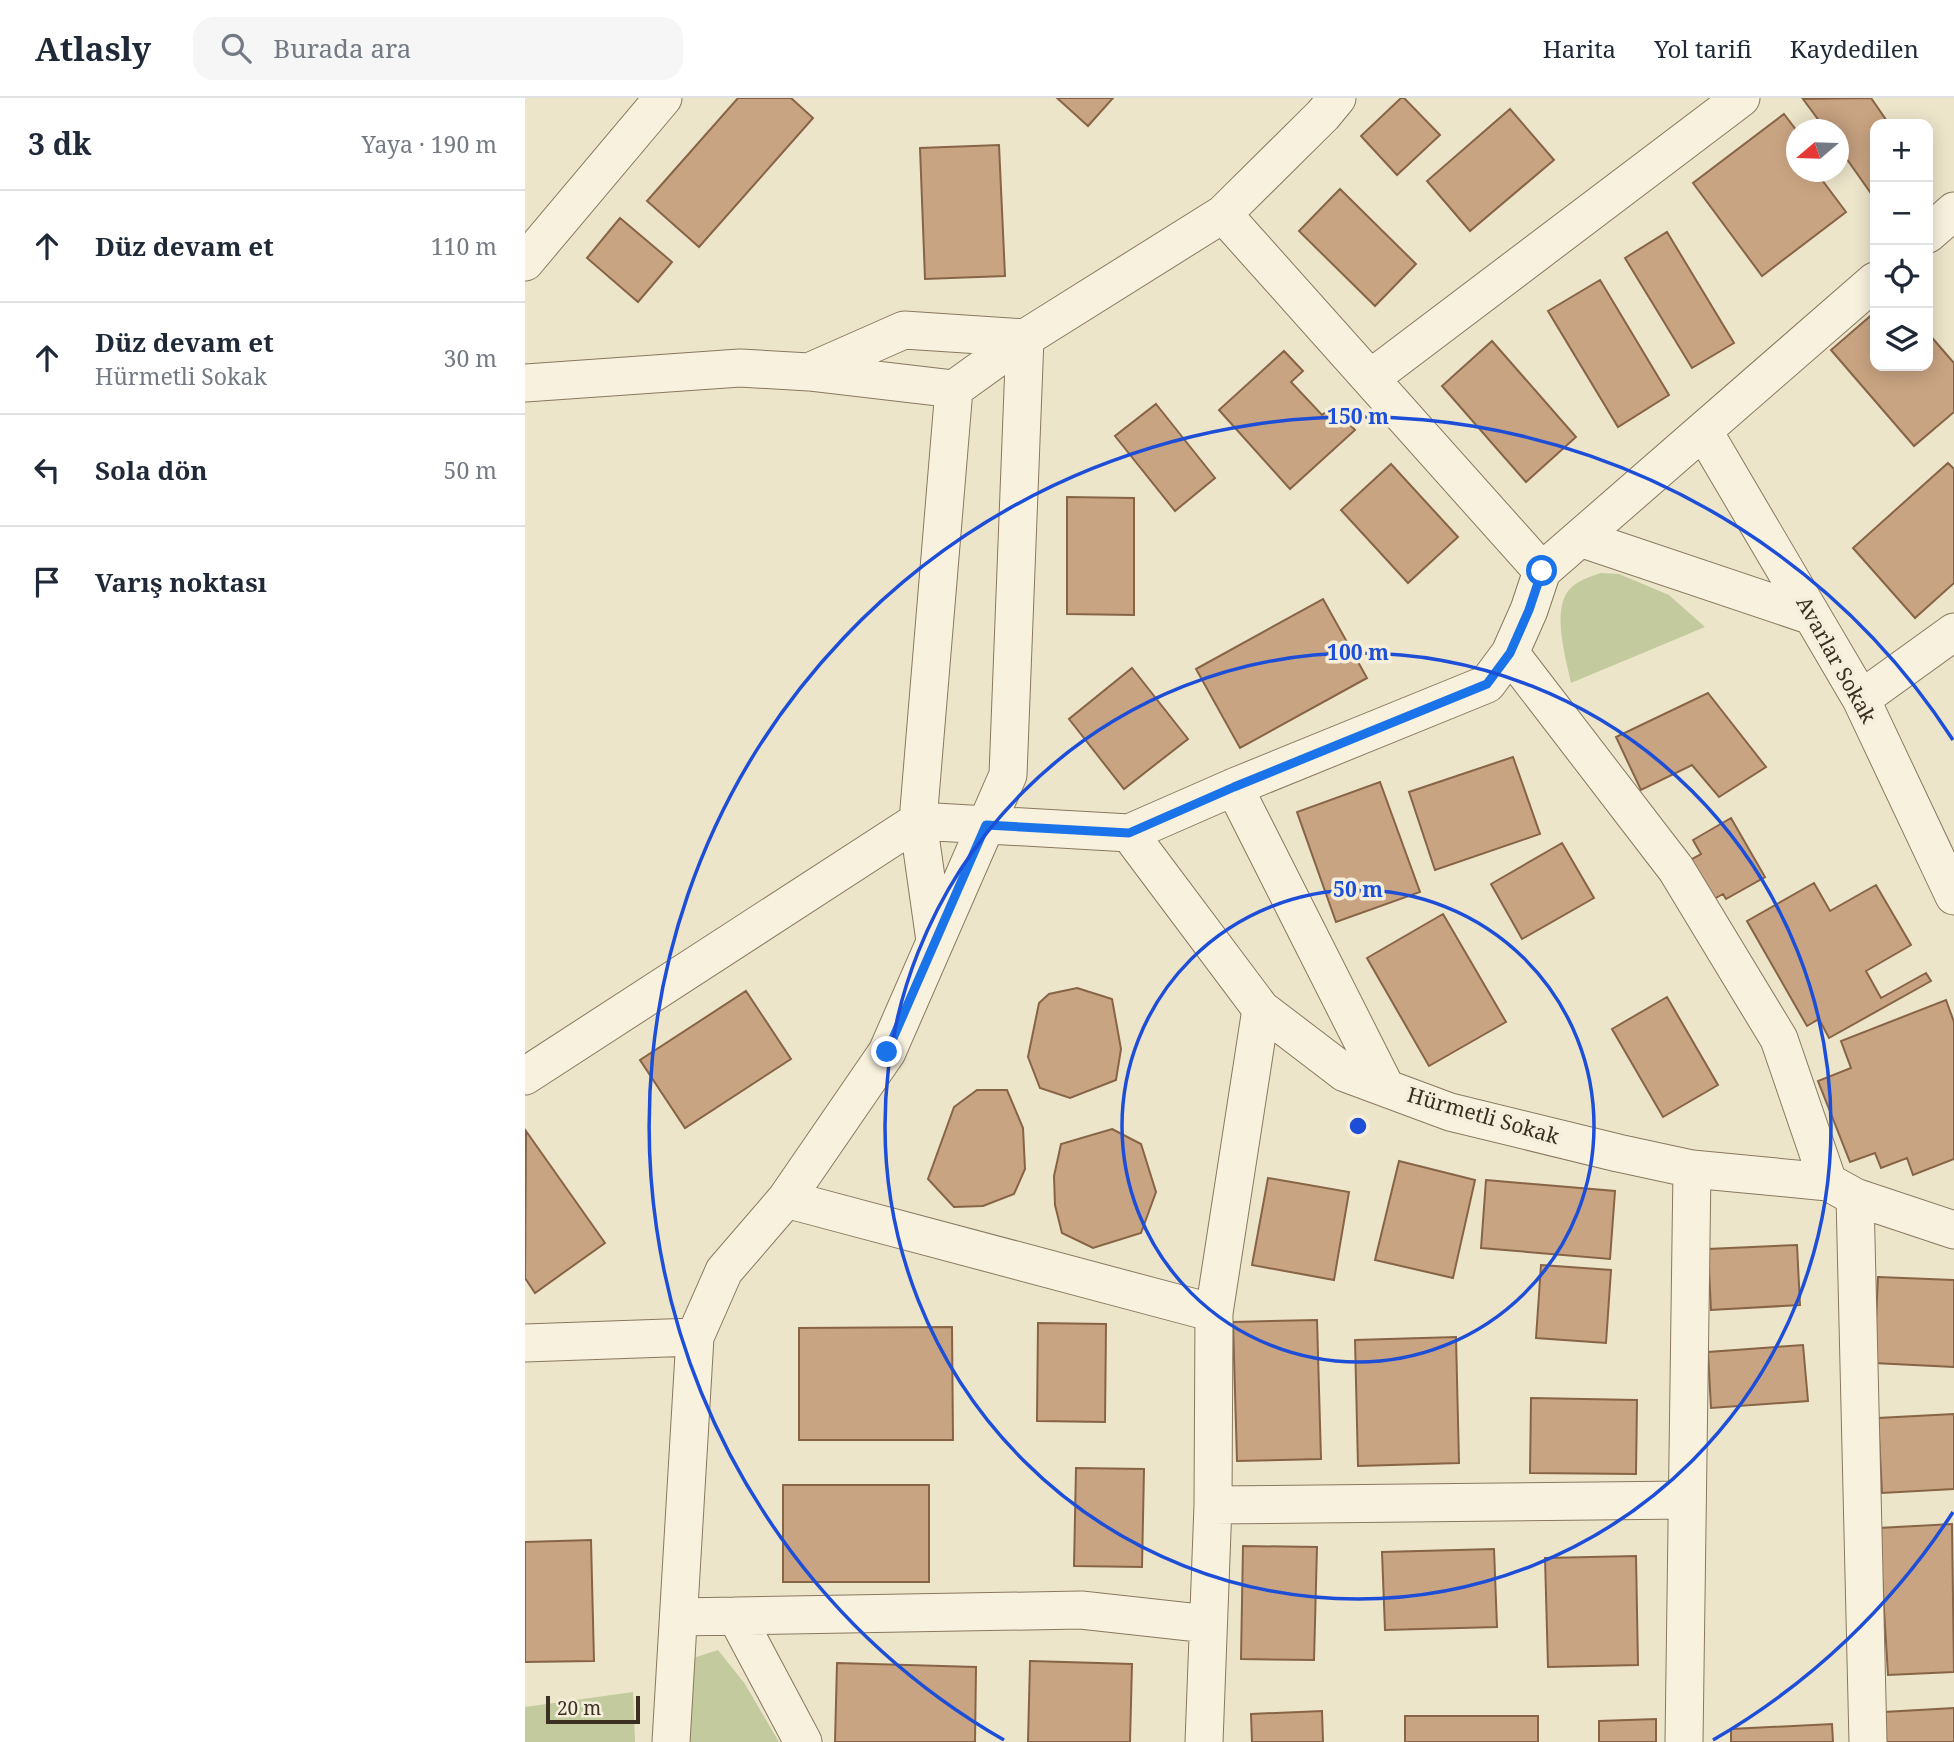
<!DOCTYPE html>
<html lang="tr">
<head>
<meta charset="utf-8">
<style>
  body { margin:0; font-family:"Noto Serif",serif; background:#f6f6f7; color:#1f2937 }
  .controls { position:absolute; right:21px; top:21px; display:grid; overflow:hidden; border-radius:14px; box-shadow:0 4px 18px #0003 }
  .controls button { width:63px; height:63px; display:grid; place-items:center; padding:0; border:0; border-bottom:2px solid #e0e1e3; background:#fff; color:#1f2937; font:35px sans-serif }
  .compass { position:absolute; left:1261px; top:21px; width:63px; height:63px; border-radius:50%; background:#fff; box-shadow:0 4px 18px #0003; rotate:251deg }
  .scale { position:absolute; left:21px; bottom:18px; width:94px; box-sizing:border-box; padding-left:7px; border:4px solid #3b2f22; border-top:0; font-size:19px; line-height:24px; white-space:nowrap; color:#3b2f22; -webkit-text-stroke:5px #f5eeda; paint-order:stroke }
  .stop { position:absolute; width:21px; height:21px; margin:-16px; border:5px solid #1a73e8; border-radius:50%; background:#fff }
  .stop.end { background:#1a73e8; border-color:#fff; box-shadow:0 2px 7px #0008 }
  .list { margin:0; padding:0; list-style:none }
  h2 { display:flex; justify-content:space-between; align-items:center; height:91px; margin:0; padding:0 28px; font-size:30px }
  h2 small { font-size:23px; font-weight:400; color:#747a83 }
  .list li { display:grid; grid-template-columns:46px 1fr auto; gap:21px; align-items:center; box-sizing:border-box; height:112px; padding:0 28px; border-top:2px solid #e0e1e3 }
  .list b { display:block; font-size:26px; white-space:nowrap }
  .list p { margin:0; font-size:23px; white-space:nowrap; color:#747a83 }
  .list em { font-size:23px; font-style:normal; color:#747a83 }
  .icon { flex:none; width:38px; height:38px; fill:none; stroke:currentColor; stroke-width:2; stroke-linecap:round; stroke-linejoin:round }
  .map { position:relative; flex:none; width:1429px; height:1644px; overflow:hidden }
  header { display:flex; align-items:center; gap:42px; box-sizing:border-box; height:98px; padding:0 35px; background:#fff; border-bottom:2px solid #e0e1e3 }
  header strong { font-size:33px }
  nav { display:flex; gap:38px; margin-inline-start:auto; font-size:24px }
  .search { width:490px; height:63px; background:#f6f6f7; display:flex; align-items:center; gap:18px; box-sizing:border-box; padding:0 24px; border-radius:21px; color:#747a83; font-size:26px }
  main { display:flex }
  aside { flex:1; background:#fff }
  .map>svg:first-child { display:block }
  .green { fill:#c3cb9e }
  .building { fill:#c9a482; stroke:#876446; stroke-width:2 }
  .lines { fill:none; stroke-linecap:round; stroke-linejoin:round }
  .minor-casing { stroke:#89785f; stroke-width:39 }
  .minor { stroke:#f8f1dd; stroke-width:37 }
  .route { stroke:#1a73e8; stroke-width:9 }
  .ring { fill:none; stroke:#1d4ed8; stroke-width:3.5 }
  .labels { text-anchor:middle; stroke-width:7; stroke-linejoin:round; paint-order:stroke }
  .street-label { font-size:21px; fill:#3b2f22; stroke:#f5eeda }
  .centre { fill:#1d4ed8; stroke:#f5eeda; stroke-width:3.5 }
  .ring-label { font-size:21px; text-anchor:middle; font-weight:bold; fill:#1d4ed8; stroke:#f5eeda; stroke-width:7; stroke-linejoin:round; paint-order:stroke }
</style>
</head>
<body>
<header>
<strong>Atlasly</strong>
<div class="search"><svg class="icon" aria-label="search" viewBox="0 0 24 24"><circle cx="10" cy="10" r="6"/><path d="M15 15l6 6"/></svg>Burada ara</div>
<nav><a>Harita</a><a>Yol tarifi</a><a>Kaydedilen</a></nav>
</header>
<main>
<aside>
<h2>3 dk<small>Yaya · 190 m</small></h2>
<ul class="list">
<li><svg class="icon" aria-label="ahead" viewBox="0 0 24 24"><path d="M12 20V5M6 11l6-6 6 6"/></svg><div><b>Düz devam et</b></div><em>110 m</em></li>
<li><svg class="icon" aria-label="ahead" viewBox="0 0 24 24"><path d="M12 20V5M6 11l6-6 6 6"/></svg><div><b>Düz devam et</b><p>Hürmetli Sokak</p></div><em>30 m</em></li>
<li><svg class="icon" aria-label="left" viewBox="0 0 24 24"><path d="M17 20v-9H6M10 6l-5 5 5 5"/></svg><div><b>Sola dön</b></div><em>50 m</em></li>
<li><svg class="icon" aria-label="arrive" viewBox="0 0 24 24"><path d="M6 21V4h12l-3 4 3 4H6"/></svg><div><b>Varış noktası</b></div></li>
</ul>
</aside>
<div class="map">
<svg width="1429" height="1644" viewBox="0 0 1429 1644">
  <rect width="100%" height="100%" fill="#ede5ca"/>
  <!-- green -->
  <path class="green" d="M1076,475L1094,476L1144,497L1180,529L1046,585C1041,561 1027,515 1043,493C1051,483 1064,479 1076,475Z
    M193,1552L220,1586L254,1644H160L165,1561Z
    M108,1594L110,1644H0V1609Z"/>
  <!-- building -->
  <path class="building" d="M213,0H266L288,20L174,149L122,103Z
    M532,0H588L563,28Z
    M876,0H879L915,37L872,77L836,38Z
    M1346,0L1364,26H1350V101L1314,50V32H1301L1278,1Z
    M985,11L1029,62L945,133L902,83Z
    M1259,16L1272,33V74H1291L1321,114L1237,178L1168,85Z
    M474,47L480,178L400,181L395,50Z
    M815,91L891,166L850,208L774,133Z
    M95,120L147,164L113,204L62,160Z
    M1142,134L1209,245L1167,270L1100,160Z
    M1075,182L1144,297L1093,329L1023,213Z
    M1350,214V268H1403V235L1429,265V314L1389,348L1306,252Z
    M967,243L1051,339L1001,384L917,288Z
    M759,253L778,273L766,284L797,317L808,308L830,332L765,391L694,312Z
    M631,306L690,380L650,413L590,338Z
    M1423,365L1429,371V485L1390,520L1328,450Z
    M866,366L933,439L883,485L816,412Z
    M542,399L609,400V517L542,516Z
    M798,501L842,580L715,650L671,571Z
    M607,570L663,641L599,691L544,621Z
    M1183,595L1241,669L1194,699L1167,667L1116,692L1091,639Z
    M988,659L1015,736L910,772L884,694Z
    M855,684L895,794L811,824L772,714Z
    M1206,720L1240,779L1201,801L1198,796L1182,805L1160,765L1176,756L1168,742Z
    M1037,745L1069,800L997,841L966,786Z
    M1289,785L1305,813L1351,787L1386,847L1341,873L1356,900L1401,875L1406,883L1304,940L1294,921L1282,928L1222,823Z
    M918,816L981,924L904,968L842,860Z
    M552,890L587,901L596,951L591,982L545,1000L515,990L503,959L514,905L524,896Z
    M221,893L266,961L160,1030L115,962Z
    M1142,899L1193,987L1138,1019L1087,931Z
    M1421,902L1429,924V1061L1388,1077L1382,1060L1356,1070L1350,1055L1325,1064L1293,983L1326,970L1316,943Z
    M452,992H482L498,1030L500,1071L489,1096L458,1108L429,1109L403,1081L429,1009Z
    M587,1031L616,1046L631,1094L616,1135L568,1150L537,1135L530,1107L529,1078L536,1046Z
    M1,1033L80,1145L10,1195L0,1180Z
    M874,1063L950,1082L928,1180L850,1162Z
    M743,1080L824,1094L809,1182L727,1167Z
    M961,1082L1090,1093L1085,1161L956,1150Z
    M1272,1147L1275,1207L1186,1212L1183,1151Z
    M1016,1167L1086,1172L1081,1245L1011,1240Z
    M1353,1179L1429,1182V1269L1349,1265Z
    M792,1222L796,1361L712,1363L708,1224Z
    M513,1225L581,1226L580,1324L512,1323Z
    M427,1229L428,1342H274V1230Z
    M931,1239L934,1365L833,1368L830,1242Z
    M1278,1247L1283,1303L1186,1310L1183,1254Z
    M1006,1300L1112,1302L1111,1376L1005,1375Z
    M1429,1316V1391L1357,1395L1353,1320Z
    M551,1370L619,1371L617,1469L549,1468Z
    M258,1387H404V1484H258Z
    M1427,1426L1429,1574L1363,1577L1354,1430Z
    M66,1442L69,1563L0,1564V1444Z
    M718,1448L792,1449L789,1562L716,1561Z
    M969,1451L972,1529L860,1532L857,1454Z
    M1111,1458L1113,1567L1023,1569L1020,1460Z
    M505,1563L607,1566L605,1644H503Z
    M312,1565L451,1569L450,1644H310Z
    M1429,1610V1644H1360L1359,1614Z
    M797,1613L798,1644H727L726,1616Z
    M880,1618H1013V1644H880Z
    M1131,1621V1644H1074V1623Z
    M1307,1626L1308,1644H1206V1631Z"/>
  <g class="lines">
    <defs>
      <path id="minor" d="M698,116L1017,473
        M1403,136L1429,113
        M0,164L138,0
        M286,273L379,232L500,240
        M846,280L1216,0
        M0,285L215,270L284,274L429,291L500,240L698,116L798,17L812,0
        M1179,334L1336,601L1429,798
        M1055,440L1287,518
        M985,555L1151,771L1254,941L1303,1084
        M1336,601L1429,534
        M709,689L861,990
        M604,735L709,689L962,586L985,555L1004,512L1017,473L1350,183
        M410,843L393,723L429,291
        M0,978L393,723L604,735L736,911L820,975L925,1014L1093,1055L1167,1071L1303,1084L1330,1099L1429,1132
        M1330,1099L1343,1644
        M261,1101L689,1215
        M0,1245L170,1239
        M688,1407L1162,1402
        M211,1518L278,1644
        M154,1519L556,1512L683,1526
        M146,1644L170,1239L199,1173L261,1101L362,954L483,677L500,240
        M679,1644L688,1407L689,1215L736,911
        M1159,1644L1167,1071"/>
    </defs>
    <!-- minor casing -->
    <use href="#minor" class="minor-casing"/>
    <!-- minor -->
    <use href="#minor" class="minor"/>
  </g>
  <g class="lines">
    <!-- route -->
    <path class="route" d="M362,954L461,727L604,735L709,689L962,586L985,555L1004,512L1017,473"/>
  </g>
  <!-- distance rings -->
  <g class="ring">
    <circle cx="833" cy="1028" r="236"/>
    <circle cx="833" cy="1028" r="473"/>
    <path d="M1428 1414A709 709 0 0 1 1188 1642M479 1642A709 709 0 1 1 1428 642"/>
  </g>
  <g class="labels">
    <!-- street labels -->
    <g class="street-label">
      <text transform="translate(1311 562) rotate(61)" y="7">Avarlar Sokak</text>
      <text transform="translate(958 1018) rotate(16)" y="7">Hürmetli Sokak</text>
    </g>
  </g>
  <circle cx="833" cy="1028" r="10" class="centre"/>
  <g class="ring-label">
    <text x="833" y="326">150 m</text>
    <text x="833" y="562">100 m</text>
    <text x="833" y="799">50 m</text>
  </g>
</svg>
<div class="controls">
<button>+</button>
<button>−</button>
<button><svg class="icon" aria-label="locate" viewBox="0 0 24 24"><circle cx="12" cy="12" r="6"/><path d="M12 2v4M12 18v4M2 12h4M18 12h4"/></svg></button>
<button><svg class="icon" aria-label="layers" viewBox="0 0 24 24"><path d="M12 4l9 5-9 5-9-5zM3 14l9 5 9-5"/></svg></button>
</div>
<svg class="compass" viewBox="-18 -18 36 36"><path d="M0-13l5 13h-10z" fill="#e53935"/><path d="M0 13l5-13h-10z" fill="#747a83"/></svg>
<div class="scale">20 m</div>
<div class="stop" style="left:1017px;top:473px"></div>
<div class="stop end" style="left:362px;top:954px"></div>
</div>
</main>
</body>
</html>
